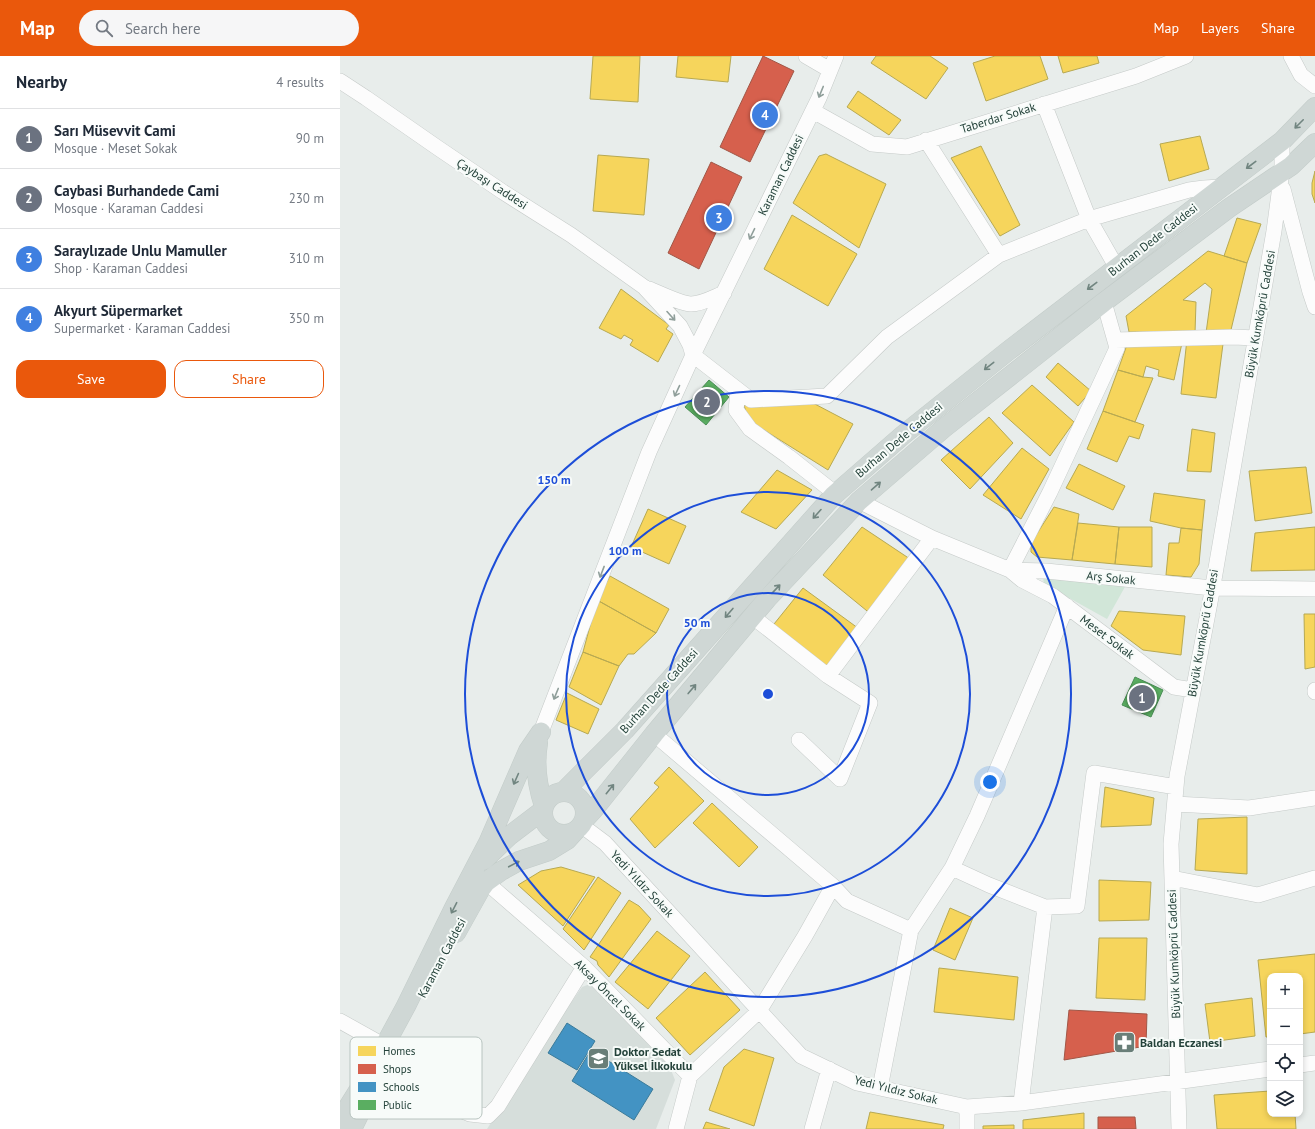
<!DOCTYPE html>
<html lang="en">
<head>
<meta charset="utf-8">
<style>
  body { margin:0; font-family:"PT Sans",sans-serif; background:#f6f6f7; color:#1f2937 }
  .controls { position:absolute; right:12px; bottom:12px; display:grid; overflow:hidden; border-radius:8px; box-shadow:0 2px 6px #0003 }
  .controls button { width:36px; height:36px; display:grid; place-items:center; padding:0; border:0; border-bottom:1px solid #e0e1e3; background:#fff; color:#1f2937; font:20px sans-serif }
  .you { position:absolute; left:650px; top:726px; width:14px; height:14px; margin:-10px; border:3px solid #fff; border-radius:50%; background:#1a73e8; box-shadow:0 0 0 6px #1a73e833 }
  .badge { display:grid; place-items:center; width:26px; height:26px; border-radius:50%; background:#ea580c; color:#fff; font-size:13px; font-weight:700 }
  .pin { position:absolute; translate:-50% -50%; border:2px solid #fff; box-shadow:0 1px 4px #0006 }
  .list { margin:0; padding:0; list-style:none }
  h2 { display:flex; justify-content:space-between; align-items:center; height:52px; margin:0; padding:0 16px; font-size:17px }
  h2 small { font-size:13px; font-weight:400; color:#747a83 }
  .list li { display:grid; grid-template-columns:26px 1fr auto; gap:12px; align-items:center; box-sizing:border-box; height:60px; padding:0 16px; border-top:1px solid #e0e1e3 }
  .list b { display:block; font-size:15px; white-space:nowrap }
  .list p { margin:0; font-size:13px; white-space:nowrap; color:#747a83 }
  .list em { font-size:13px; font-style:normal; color:#747a83 }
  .actions { display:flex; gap:8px; padding:12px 16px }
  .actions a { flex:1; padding:9px 0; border:1px solid #ea580c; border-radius:12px; text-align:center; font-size:14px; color:#ea580c }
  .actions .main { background:#ea580c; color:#fff }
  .icon { flex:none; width:22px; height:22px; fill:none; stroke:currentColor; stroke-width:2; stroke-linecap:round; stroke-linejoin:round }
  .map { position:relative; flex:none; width:975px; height:1073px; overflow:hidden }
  header { display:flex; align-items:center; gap:24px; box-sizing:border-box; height:56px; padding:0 20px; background:#ea580c; color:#fff }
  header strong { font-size:19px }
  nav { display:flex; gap:22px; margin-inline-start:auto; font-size:14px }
  .search { width:280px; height:36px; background:#f6f6f7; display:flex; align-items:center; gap:10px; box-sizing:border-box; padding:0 14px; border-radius:22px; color:#747a83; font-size:15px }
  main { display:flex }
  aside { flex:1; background:#fff }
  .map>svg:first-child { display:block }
  .built { fill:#d6dedb }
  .green { fill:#d1e6d8 }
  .homes { fill:#f6d55c; stroke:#b7a952 }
  .shops { fill:#d6604d; stroke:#a15747 }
  .schools { fill:#4393c3; stroke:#3a7b9a }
  .public { fill:#5aae61; stroke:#4a8e55 }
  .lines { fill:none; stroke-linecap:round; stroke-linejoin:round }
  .minor-casing { stroke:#c5cac8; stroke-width:16 }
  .major-casing { stroke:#c3ccc9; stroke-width:20 }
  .minor { stroke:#fcfcfc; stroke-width:15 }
  .major { stroke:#cfd7d5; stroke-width:19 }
  .oneway { stroke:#909f9b }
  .oneway2 { stroke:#718580 }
  .ring { fill:none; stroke:#1d4ed8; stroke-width:2 }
  .labels { text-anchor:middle; stroke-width:4; stroke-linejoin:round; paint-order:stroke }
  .street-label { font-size:12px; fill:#24423a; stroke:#f7fbf9 }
  .poi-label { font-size:12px; font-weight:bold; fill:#24423a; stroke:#f7fbf9; text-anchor:start }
  .key { fill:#f7fbf9; stroke:#b8c4c0; stroke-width:1 }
  .key-label { font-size:11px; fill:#24423a }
  .centre { fill:#1d4ed8; stroke:#f7fbf9; stroke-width:2 }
  .ring-label { font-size:12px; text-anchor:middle; font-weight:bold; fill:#1d4ed8; stroke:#f7fbf9; stroke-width:4; stroke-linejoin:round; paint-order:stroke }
</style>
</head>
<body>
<header>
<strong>Map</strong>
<div class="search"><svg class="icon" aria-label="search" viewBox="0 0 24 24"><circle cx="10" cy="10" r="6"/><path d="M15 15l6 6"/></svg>Search here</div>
<nav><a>Map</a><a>Layers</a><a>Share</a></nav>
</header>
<main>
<aside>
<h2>Nearby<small>4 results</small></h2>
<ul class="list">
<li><span class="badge" style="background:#6b7280">1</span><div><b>Sarı Müsevvit Cami</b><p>Mosque · Meset Sokak</p></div><em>90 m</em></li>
<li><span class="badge" style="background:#6b7280">2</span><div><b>Caybasi Burhandede Cami</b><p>Mosque · Karaman Caddesi</p></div><em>230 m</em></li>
<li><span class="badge" style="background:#3f7fe0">3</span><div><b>Saraylızade Unlu Mamuller</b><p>Shop · Karaman Caddesi</p></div><em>310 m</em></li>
<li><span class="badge" style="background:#3f7fe0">4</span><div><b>Akyurt Süpermarket</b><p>Supermarket · Karaman Caddesi</p></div><em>350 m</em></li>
</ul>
<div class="actions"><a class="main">Save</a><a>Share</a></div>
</aside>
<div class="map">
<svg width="975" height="1073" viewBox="0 0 975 1073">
  <rect width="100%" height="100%" fill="#e8edeb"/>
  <!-- built -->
  <path class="built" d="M250,928L329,1009L335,1024L316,1073H147L195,998L242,931Z"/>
  <!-- green -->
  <path class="green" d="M703,522L786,529L767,563L704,528Z"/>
  <!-- homes -->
  <path class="homes" d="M253,0H300L298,46L250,43Z
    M338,0H391L388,26L336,21Z
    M536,0H590L608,12L586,43L531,7Z
    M655,0H700L708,23L646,45L633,7Z
    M718,0H757L759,7L723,17Z
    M518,35L561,64L549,79L507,51Z
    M860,80L869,113L829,125L820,88Z
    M641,90L680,169L660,180L611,102Z
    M486,98L546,128L519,192L453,147L479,100Z
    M258,99L309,103L304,159L253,155Z
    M975,115V147L972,138V127Z
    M452,159L517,198L488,250L424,213Z
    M897,162L921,168L907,207L884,200Z
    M868,195L907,207L890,278L866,277L872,233L865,227L843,244L856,246L855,277L789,276L786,260Z
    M281,233L329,269L326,273L333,278L318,306L290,289L293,284L284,279L281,283L259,272Z
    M847,283L883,288L876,342L841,338Z
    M788,286L842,287L834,324L818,320L819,314L806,310L803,321L778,314Z
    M718,307L751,335L738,350L706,321Z
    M778,314L803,321L813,322L795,366L763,355Z
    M692,329L734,366L710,400L662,357Z
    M471,346L513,368L488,414L408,364L404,349Z
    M763,355L804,369L799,383L789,380L777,406L747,393Z
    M649,361L673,387L630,433L601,404Z
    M852,373L875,377L871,416L847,415Z
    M682,392L709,413L681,463L643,439Z
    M739,408L785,430L773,454L726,432Z
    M966,411L972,457L915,465L909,415Z
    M437,414L472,434L436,473L401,456Z
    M814,437L865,444L862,474L841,472L810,465Z
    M714,451L739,458L732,504L697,501L691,496V487Z
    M308,453L346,470L329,508L291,491Z
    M738,467L779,471L775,508L732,504Z
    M522,471L573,505L532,559L483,519Z
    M779,471H812V511L775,508Z
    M975,471V514L911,515L915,477Z
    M841,472L862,474L859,508L851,521L826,519L829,487H839Z
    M270,520L329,553L316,577L257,544Z
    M463,532L522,575L490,616L430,573Z
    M257,544L316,577L294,598H288L279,610L243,596Z
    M779,555L845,560L841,599L803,594L771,570Z
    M964,558H975V611L965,613Z
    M243,596L279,610L261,649L229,631Z
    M227,637L259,653L248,678L216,664Z
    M329,711L364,745L315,792L290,763L319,731L314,727Z
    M765,731L814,742L811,769L761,771Z
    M372,747L418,791L399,811L353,767Z
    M907,761V818L855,814L858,763Z
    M221,811L255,821L223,870L178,829L201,815Z
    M258,821L281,837L244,894L223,873Z
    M759,824L811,826L809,864L759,865Z
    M289,844L299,850L311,863L269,921L258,909L257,905L250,901Z
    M610,852L633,862L615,904L593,894Z
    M317,875L350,900L308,953L275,926Z
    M759,882H807L805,944L756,942Z
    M975,898V976L960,978V920H930V981H926L918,904Z
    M599,912L678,921L674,964L594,956Z
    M365,916L400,954L350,999L316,962Z
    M912,942L915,980L870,986L865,948Z
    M404,993L434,1002L414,1070L369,1054L384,1011Z
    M930,1035V1058H955L956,1073H877L874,1039Z
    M530,1056L604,1069L603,1073H526Z
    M744,1057V1073H683V1064Z
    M366,1066L390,1073H363Z
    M674,1069V1073H643V1070Z"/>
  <!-- shops -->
  <path class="shops" d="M423,0L454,15L410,106L380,91Z
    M371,106L402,121L359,213L328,197Z
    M729,954L807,958L806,990L724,1004Z
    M758,1061H795L796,1073H758Z"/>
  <!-- schools -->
  <path class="schools" d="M227,967L255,985L237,1014L208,997Z
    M251,994L313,1033L294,1064L232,1025Z"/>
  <!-- public -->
  <path class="public" d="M369,324L389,341L366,369L345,351Z
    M795,621L823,634L811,661L782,649Z"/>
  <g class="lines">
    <defs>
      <path id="minor" d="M466,0L490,14
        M951,0L961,19L975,30
        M0,25L26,42L98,92L163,136L231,179L304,231L340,270L350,289L353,299L411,344L487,340L547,281L659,199L749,163L849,134L864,132L881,131
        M704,48L749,163L777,212
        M473,55L532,88L567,91L796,20L846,0
        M586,84L659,199
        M943,133L970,236L975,251
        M309,233C319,237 341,248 351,248C362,248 374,241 384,237
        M764,246L777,292L710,436L670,514L706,515L872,532L975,533
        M775,284L893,281L916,282
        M398,335L396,354L410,373L449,401L496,438
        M519,445L592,482L670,514L682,524L713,540L834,631L853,634
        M413,561L488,620L530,647L500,723L459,684
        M488,620L592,482
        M975,634V636
        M201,676L309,396L353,299L479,42L496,0
        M314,678L493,830L507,845L571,874
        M835,748L909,752L975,742
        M241,769L265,787L461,1000L517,1027L627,1051L681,1047L930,1013
        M612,812L649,829L705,851
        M832,822L918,839L975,822
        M146,826L244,911L350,1020L336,1073
        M0,965L52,994
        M960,1009L975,1007
        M30,1016L38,1021L75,1035L130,1058L148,1060L158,1050L244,911
        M350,1020L419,955L465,880L493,830
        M540,1032L571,874L612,812L637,760L727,550
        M681,1047L705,851L737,850L754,717L836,731
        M627,1051V1073
        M472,1073L489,1013
        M839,1073L831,788L837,720L871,541L934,175L942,115V85"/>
      <path id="major" d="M198,687C194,710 197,729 204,750
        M224,735L285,674L493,440L563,379L668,295L942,85L975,51
        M203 757a21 21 0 1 1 42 0a21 21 0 1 1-42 0Z
        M245,763L255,752L314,678L427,543L519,445L604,372L764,246L889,152L951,110L975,87
        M144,804L169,780L202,755
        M116,877L140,834L146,826L161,815L179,805L209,795L227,784L236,774
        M0,1064L33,1011L66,950L114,852L148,787L188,695L201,676
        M12,1073L31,1034"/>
    </defs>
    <!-- minor casing -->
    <use href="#minor" class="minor-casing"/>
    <!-- major casing -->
    <use href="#major" class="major-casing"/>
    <!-- minor -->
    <use href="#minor" class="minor"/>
    <!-- major -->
    <use href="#major" class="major"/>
  </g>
  <!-- one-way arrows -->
  <defs><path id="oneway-shaft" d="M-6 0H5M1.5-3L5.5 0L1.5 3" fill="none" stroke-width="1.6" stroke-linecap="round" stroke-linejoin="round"/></defs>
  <g class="oneway">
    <use href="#oneway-shaft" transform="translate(481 36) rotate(112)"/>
    <use href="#oneway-shaft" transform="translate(412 178) rotate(116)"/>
    <use href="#oneway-shaft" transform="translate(331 260) rotate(48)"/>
    <use href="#oneway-shaft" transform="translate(337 335) rotate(115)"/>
    <use href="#oneway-shaft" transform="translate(262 516) rotate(111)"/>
    <use href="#oneway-shaft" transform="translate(216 638) rotate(112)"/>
  </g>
  <g class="oneway2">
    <use href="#oneway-shaft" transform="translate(959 68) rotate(135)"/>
    <use href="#oneway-shaft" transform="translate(911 109) rotate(143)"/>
    <use href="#oneway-shaft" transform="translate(752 230) rotate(143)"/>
    <use href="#oneway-shaft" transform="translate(649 310) rotate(142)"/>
    <use href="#oneway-shaft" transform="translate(536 430) rotate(-41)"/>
    <use href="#oneway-shaft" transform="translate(477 458) rotate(132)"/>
    <use href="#oneway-shaft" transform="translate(436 533) rotate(-47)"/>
    <use href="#oneway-shaft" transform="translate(389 557) rotate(131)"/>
    <use href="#oneway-shaft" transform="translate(352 633) rotate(-50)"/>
    <use href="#oneway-shaft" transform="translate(176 723) rotate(114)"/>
    <use href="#oneway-shaft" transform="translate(270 733) rotate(-51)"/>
    <use href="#oneway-shaft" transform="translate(174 808) rotate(-28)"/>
    <use href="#oneway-shaft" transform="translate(114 852) rotate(117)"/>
  </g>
  <!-- distance rings -->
  <g class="ring">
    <circle cx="428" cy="638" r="101"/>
    <circle cx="428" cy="638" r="202"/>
    <circle cx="428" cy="638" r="303"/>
  </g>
  <!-- icons -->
  <defs>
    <symbol id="pharmacy-square" viewBox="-11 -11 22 22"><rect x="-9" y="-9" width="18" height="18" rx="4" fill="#697e78" stroke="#f7fbf9"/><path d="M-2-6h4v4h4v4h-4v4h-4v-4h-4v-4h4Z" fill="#fff"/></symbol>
    <symbol id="school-square" viewBox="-11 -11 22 22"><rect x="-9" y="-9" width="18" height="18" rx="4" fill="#697e78" stroke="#f7fbf9"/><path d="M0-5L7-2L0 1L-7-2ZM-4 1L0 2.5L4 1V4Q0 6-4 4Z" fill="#fff"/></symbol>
  </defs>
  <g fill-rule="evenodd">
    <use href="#pharmacy-square" x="772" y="974" width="25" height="25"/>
    <use href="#school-square" x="246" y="990" width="25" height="25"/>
  </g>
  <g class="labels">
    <!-- street labels -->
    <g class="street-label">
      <text transform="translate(658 62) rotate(-17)" y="4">Taberdar Sokak</text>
      <text transform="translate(441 119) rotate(-64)" y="4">Karaman Caddesi</text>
      <text transform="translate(152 128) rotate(33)" y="4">Çaybaşı Caddesi</text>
      <text transform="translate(813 184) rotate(-38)" y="4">Burhan Dede Caddesi</text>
      <text transform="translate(920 258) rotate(-80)" y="4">Büyük Kumköprü Caddesi</text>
      <text transform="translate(559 384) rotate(-40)" y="4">Burhan Dede Caddesi</text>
      <text transform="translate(771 522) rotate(6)" y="4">Arş Sokak</text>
      <text transform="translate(863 577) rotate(-80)" y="4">Büyük Kumköprü Caddesi</text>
      <text transform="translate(767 581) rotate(37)" y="4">Meset Sokak</text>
      <text transform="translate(319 635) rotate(-48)" y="4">Burhan Dede Caddesi</text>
      <text transform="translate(302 828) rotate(47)" y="4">Yedi Yıldız Sokak</text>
      <text transform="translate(834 898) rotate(-92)" y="4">Büyük Kumköprü Caddesi</text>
      <text transform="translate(102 902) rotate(-62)" y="4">Karaman Caddesi</text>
      <text transform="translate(270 939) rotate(45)" y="4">Aksay Öncel Sokak</text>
      <text transform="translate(556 1034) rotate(14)" y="4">Yedi Yıldız Sokak</text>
    </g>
    <!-- poi labels -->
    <g class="poi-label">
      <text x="800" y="991">Baldan Eczanesi</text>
      <text x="274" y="1000">Doktor Sedat<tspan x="274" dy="14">Yüksel İlkokulu</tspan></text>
    </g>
  </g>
  <!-- legend -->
  <rect x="10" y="981" width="132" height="82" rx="6" class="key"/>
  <rect x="18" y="990" width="18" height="10" fill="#f6d55c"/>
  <rect x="18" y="1008" width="18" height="10" fill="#d6604d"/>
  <rect x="18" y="1026" width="18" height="10" fill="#4393c3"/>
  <rect x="18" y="1044" width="18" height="10" fill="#5aae61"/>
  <g class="key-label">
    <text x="43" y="999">Homes</text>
    <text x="43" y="1017">Shops</text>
    <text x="43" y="1035">Schools</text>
    <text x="43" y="1053">Public</text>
  </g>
  <circle cx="428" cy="638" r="6" class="centre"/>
  <g class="ring-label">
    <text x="214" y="428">150 m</text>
    <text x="285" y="499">100 m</text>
    <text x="357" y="571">50 m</text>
  </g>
</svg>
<div class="controls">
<button>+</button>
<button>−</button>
<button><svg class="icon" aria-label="locate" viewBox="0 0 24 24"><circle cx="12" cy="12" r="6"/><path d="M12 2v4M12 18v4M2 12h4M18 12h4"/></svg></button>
<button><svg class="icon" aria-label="layers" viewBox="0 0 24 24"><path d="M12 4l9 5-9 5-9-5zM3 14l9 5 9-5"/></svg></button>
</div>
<div class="you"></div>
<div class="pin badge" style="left:802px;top:642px;background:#6b7280">1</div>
<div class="pin badge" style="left:367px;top:346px;background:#6b7280">2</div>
<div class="pin badge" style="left:379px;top:162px;background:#3f7fe0">3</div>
<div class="pin badge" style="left:425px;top:59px;background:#3f7fe0">4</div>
</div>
</main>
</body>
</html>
